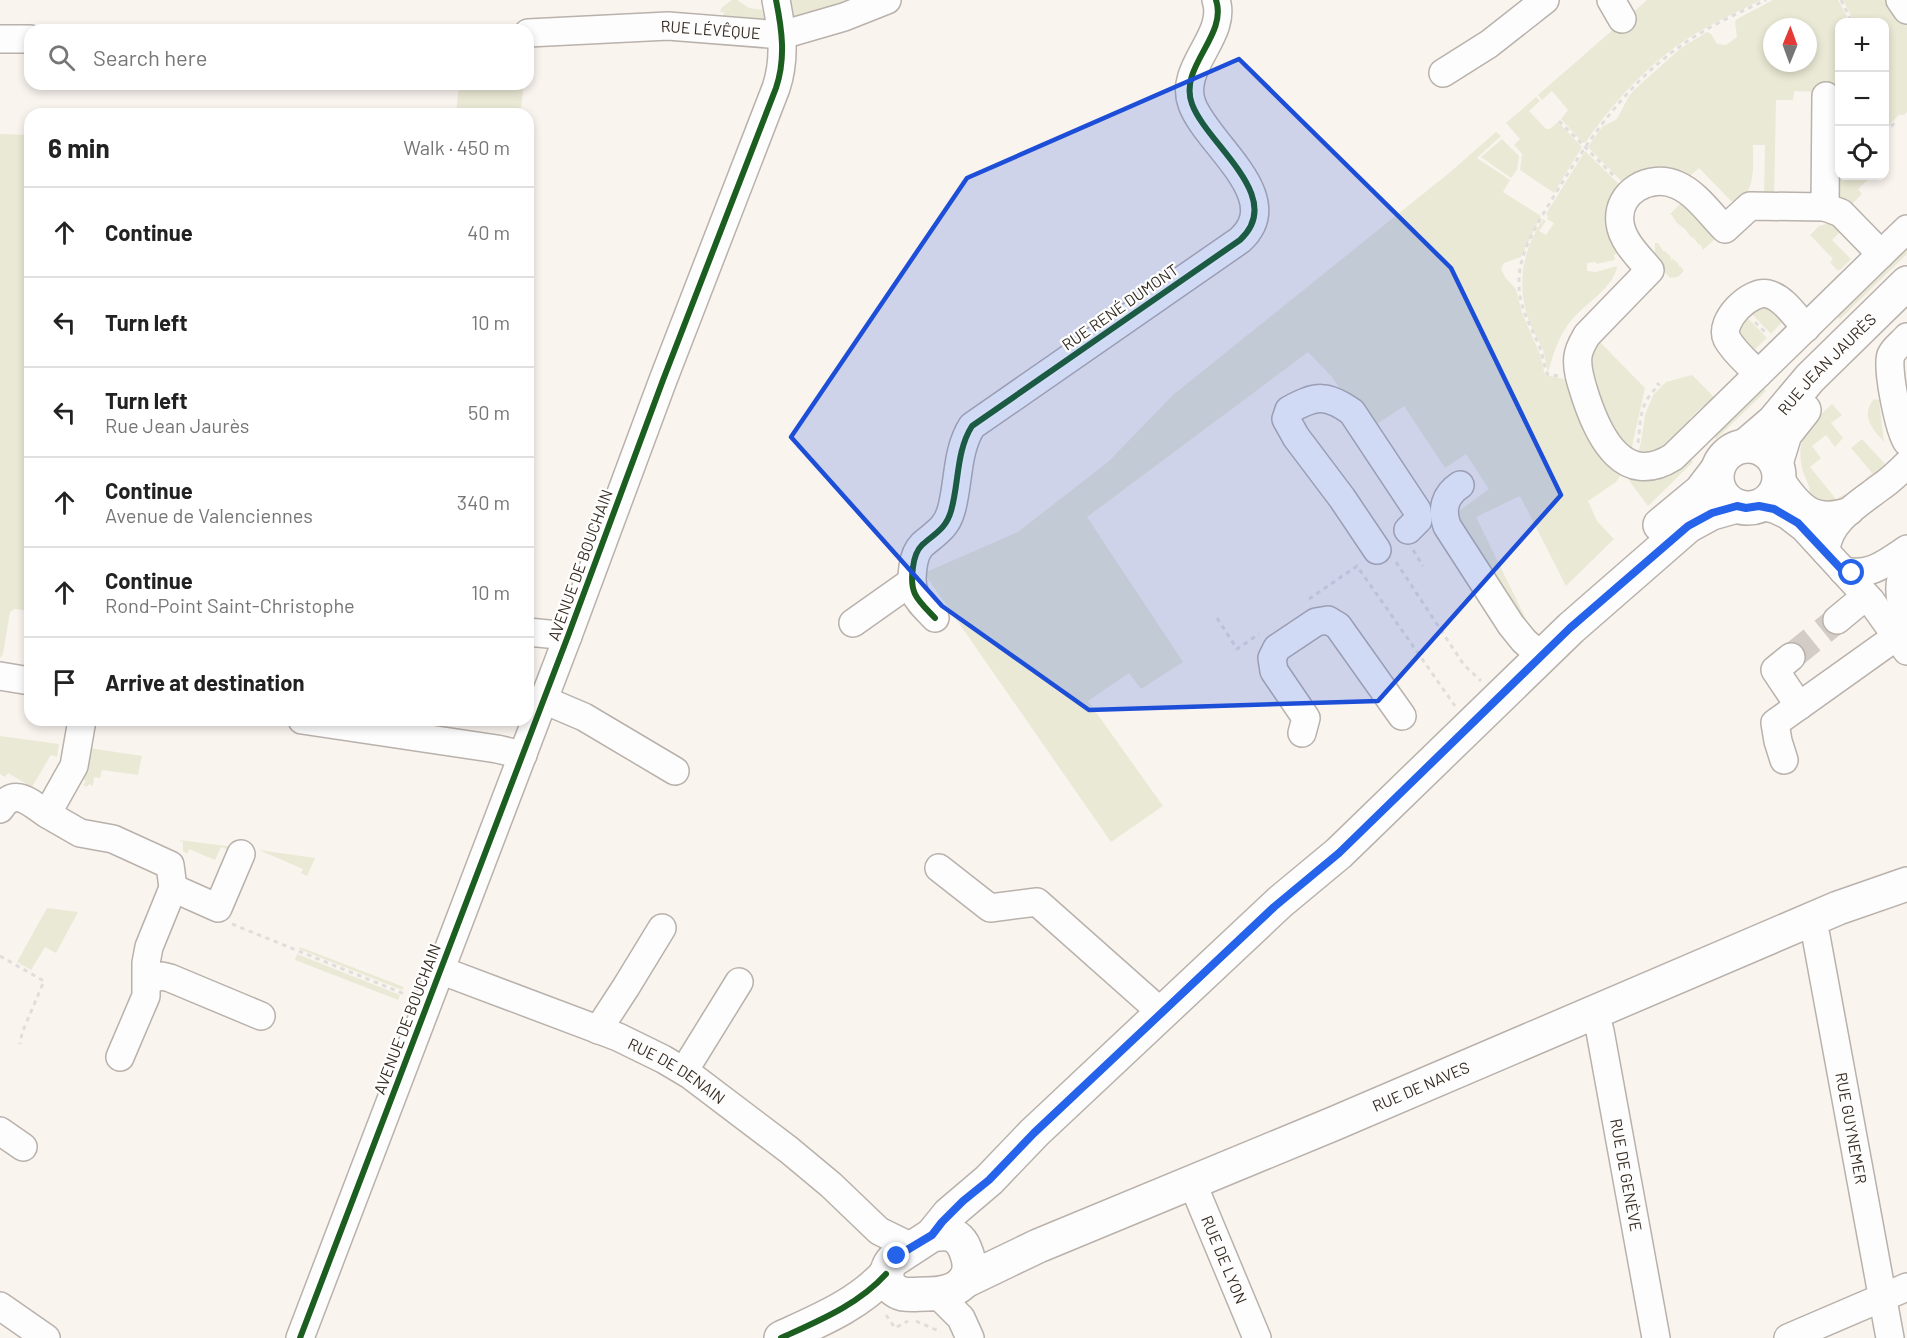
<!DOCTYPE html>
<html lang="en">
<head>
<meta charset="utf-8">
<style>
  body { margin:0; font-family:Barlow,sans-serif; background:#f2f2f2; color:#222 }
  .controls { position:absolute; right:18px; top:18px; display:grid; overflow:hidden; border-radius:12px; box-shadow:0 3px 9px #0003 }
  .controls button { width:54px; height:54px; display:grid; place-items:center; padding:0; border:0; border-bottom:2px solid #e0e0e0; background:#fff; color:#222; font:30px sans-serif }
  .compass { position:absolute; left:1763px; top:18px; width:54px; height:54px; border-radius:50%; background:#fff; box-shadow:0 3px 9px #0003; rotate:1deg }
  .stop { position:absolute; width:18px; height:18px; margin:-14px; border:4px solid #2563eb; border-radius:50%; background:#fff }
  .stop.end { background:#2563eb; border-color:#fff; box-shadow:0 2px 6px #0008 }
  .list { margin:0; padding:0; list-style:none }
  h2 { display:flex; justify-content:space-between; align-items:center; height:78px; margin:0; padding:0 24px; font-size:26px }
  h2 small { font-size:20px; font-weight:400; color:#767676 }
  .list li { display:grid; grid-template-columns:39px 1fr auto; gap:18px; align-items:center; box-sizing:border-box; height:90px; padding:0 24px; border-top:2px solid #e0e0e0 }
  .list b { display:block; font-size:22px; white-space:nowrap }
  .list p { margin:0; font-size:20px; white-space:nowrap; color:#767676 }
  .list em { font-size:20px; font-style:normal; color:#767676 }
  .icon { flex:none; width:33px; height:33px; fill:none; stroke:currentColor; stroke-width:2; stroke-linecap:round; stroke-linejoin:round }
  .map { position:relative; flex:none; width:1907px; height:1338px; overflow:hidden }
  .search { position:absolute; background:#fff; box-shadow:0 3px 9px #0003; left:24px; top:24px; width:510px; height:66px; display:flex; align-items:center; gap:15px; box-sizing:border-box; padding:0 21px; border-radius:18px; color:#767676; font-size:22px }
  .panel { position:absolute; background:#fff; box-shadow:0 3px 9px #0003; left:24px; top:108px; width:510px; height:618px; border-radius:18px }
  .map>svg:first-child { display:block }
  .green { fill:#eae9d5; fill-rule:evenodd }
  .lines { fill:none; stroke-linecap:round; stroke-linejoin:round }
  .minor-tunnel { stroke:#d3ccc6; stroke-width:27; stroke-dasharray:27 14; stroke-linecap:butt }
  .minor-casing { stroke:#b9b1ab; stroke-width:30 }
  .major-casing { stroke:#b9b1ab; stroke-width:36 }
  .path { stroke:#e0dedc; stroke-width:3; stroke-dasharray:4.5 4.5; stroke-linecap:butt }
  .minor { stroke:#fefdfd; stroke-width:27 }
  .major { stroke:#fefdfd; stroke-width:33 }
  .cycleway-casing { stroke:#fff; stroke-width:10 }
  .cycleway { stroke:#1b5e20; stroke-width:6 }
  .route { stroke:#2563eb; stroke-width:8 }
  .marked { fill:#1d4ed8; fill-opacity:0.2; stroke:#1d4ed8; stroke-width:4.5; stroke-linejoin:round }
  .labels { text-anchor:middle; stroke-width:4.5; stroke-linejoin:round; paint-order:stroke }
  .street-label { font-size:16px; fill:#352b21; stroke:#fff }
</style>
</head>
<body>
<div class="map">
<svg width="1907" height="1338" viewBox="0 0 1907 1338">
  <rect width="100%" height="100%" fill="#faf4ef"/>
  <!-- green -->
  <path class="green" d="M732,0H737L749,8L763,10L765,17L763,20H744L743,17H723L724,12H720L722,7Z
    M789,0H851C835,12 810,14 791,17Z
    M1647,0H1761C1736,13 1710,24 1687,39C1647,65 1612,104 1586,142L1583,143L1561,119L1568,110L1552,91L1542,100L1538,95Z
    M1773,0H1838L1850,22H1840L1839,117H1834L1816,92L1794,91L1793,100H1776L1774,201L1764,195L1765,145H1753C1753,163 1757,200 1731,201L1699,168L1688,178C1653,167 1657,163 1627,187L1588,147L1602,127L1617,119L1629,96L1635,89L1681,48L1707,32L1711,34L1717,44L1726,45L1737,37L1735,22L1737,19ZM1772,27H1808V63H1772Z
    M1843,0H1892L1907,20V112L1904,115H1899L1885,129L1884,22H1854Z
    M459,84H524L520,114H456Z
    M1536,97L1540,101L1529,111L1546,129H1550L1558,122L1582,147L1554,193L1520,170L1522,154L1514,145L1520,139L1506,123Z
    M1496,132L1501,136L1477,158L1510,180L1503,192L1541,216L1521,257L1504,263L1501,269L1505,277L1516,289L1522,313L1540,354L1545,375L1568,380L1584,432L1598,455L1603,451L1625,469L1616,482L1588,501L1597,521L1614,539L1566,586L1520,496L1476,517L1528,623L1507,603L1458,529L1459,511L1489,489L1466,454L1445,468L1404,406L1368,430L1332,377L1308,352L1087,517L1183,662L1141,689L1129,673L1088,701L1163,806L1111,842L924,573L1018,532L1108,462L1173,395L1449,173Z
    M0,134L29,135L27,177H30V611L15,609L10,612L3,654L0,658Z
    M1502,139L1519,156L1517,170L1511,178L1481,157Z
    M1585,151L1625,190V248L1614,255L1615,260L1596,264V262L1587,263V271L1596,272L1617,266C1615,287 1583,305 1570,322C1558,337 1553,355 1548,373C1546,365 1545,357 1543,350C1539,340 1532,331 1529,321C1516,285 1522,251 1543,219L1546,221L1539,231L1546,235L1554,223L1547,219L1548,216L1546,214Z
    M1833,156H1839L1840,176H1872L1858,189L1862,194L1850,206L1838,201Z
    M1684,200L1717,237L1703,250L1700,244L1699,245L1693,237L1692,238L1686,231V230L1677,223L1671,214L1669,215Z
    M1830,223L1842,230L1832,240L1851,259L1840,270H1837L1830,262L1833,259L1810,235L1819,226Z
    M1907,239V254L1840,319L1832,312Z
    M1655,243H1658L1664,252L1665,251L1671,257V260L1673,259L1679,264L1678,267L1680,266L1683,269V272L1678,277L1670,278L1655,262Z
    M1760,300L1785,319L1771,334L1747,309Z
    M1743,313L1767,338L1753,351L1737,339Z
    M1596,338L1645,388L1630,456L1617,446L1585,364Z
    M1692,375L1717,400L1710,413L1703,406L1689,419L1696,427L1670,451L1637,458L1641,442L1645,415L1653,395L1666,382Z
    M1759,383L1766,391L1716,439L1709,432Z
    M1874,399L1879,400L1884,442C1872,429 1860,415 1874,399Z
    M1832,404L1842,415L1831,423L1843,438L1835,447L1826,435L1812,446L1821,458L1810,467L1836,499L1845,494L1843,504H1809C1813,487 1806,483 1802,468C1795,436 1811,424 1832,404Z
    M1862,439L1888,467L1871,482L1864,480L1872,473L1851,448Z
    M1686,453L1693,462L1648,506L1630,482L1629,475Z
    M0,736L59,744L57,757L51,755L32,787L8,773L5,777L0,774Z
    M89,748L142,756L138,775L102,770L100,778L94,777L93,786L89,784L87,787L83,785L86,781L78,776Z
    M179,840L234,847L232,851L221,847L215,860L189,849L187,854L183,851V842Z
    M259,850L315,858L307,876L301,873L303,869Z
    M47,908L78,912L56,953L45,947L31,970L17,962Z
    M300,947L404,987L402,990L299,949Z
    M297,954L400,995L398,1000L295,960Z"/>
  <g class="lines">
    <!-- minor-tunnel -->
    <path class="minor-tunnel" d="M1791,657L1837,620"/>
    <defs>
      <g id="minor">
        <path d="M1611,0L1622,19"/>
        <path d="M1900,0L1907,10"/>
        <path id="s1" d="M528,33L668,26L782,35L844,17L887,0"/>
        <path d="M0,39H30"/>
        <path d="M1443,73L1489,44L1545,0"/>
        <path d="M1826,96L1825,207L1750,206L1725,229C1711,215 1696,193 1677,185C1650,173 1616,192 1620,223C1622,241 1639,257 1650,270L1587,335C1583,342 1579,348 1578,356C1576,370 1582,385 1586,398C1599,437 1624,488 1673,457L1881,254"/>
        <path d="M1825,207L1841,213L1881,254L1907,229"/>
        <path d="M1907,337C1902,343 1894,348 1891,355C1886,366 1899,431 1907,442"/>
        <path d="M1758,374C1749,364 1734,352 1727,339C1718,321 1751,289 1768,294C1784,298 1795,316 1806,328"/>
        <path d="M1779,477C1798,506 1813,524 1850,511"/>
        <path d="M1460,485C1445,495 1441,509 1447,526L1511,625L1524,641L1541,656"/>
        <path d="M1759,506L1774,509L1787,515L1804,528L1871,601L1907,651"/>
        <path d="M1377,550L1342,498L1296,437L1286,419L1289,410C1316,395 1327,394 1352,412L1417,510L1418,520L1408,530"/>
        <path d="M1826,552C1827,521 1860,503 1882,486C1891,480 1899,472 1907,464"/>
        <path d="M1907,560C1898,579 1897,598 1907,618"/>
        <path d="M1843,571C1870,577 1886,563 1907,549"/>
        <path d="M935,618C917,599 909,594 913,567C914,559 916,551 922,545C934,534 946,529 951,511C959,484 956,451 972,426L1240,240C1287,197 1207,145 1192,104C1178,67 1228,36 1216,0"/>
        <path d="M1837,620L1866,596"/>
        <path d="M853,623L911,582"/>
        <path d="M528,632L568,636"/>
        <path d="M1791,657L1775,670L1799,706L1907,629"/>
        <path d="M0,676L30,681"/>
        <path d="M544,700L584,717L675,771"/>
        <path d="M302,720L497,749L523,755"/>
        <path d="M1302,733L1306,718L1274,671L1272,658L1277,648L1316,622L1328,620L1338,626L1402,716"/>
        <path d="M1784,760L1778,741L1775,723L1799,706"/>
        <path d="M0,809C15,786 30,803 47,814L74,766L82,720"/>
        <path d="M47,814L80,833L113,839L170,865L173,888L149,947L146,963V996L120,1057"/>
        <path d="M939,868L990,908L1037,902L1162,1013"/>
        <path d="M173,888L218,908L241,854"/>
        <path id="s2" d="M1811,919L1816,936L1890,1338"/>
        <path id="s3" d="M440,970L618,1037L663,1059L690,1075L789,1150L831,1185L879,1231L912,1247"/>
        <path d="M147,980L162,976L170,978L261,1016"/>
        <path id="s4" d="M1595,1013L1600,1031L1656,1338"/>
        <path d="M598,1030L626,987L662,928"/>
        <path d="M684,1071L739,982"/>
        <path d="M0,1131L23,1147"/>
        <path id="s5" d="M1192,1182L1257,1338"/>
        <path d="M937,1294L961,1318L970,1338"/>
        <path d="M0,1306L46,1338"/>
        <path d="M300,1338L568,636L663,380L776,88C786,58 782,30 776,0"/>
        <path d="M1788,1338L1907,1287"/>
      </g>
      <g id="major">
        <circle cx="1748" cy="477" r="31"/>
        <path id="s6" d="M1745,446L1773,422L1810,378L1907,283"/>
        <path d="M1776,463L1785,434L1804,410"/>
        <path d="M1660,525L1701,491L1717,470"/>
        <path d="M940,1234C952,1233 960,1237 965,1249C979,1282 955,1294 927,1294C919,1294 911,1295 903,1294C887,1290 882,1274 892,1261L932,1235Z"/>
        <path d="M932,1235L949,1214L989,1180L1034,1133L1280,902L1339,853L1571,628L1688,526L1712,513L1737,506"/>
        <path id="s7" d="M963,1282L1038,1246L1333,1124L1838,908L1907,884"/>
        <path d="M781,1338C818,1321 858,1305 886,1274"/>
      </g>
    </defs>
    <!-- minor casing -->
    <use href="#minor" class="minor-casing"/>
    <!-- major casing -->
    <use href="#major" class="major-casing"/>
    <!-- path -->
    <path class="path" d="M1841,0L1852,22
      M1559,121L1614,176
      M1884,132L1896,122
      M1755,322L1767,334
      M1558,376L1547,374C1544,365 1543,356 1540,348C1530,324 1518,307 1519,279C1520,250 1539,221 1554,196C1588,140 1627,83 1682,45C1707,27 1738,13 1766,0
      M1638,443C1641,418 1639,404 1659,385L1657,383
      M1413,550L1423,566
      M1396,562L1464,665L1481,681
      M1309,599L1357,566L1455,706
      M1217,618L1237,649L1259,634
      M232,924L407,995
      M0,956L44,981L22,1033L20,1044
      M886,1315L895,1328L908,1321
      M916,1321L941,1332"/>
    <!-- minor -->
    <use href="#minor" class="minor"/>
    <!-- major -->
    <use href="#major" class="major"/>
    <defs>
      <path id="cycleway" d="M935,618C917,599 909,594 913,567C914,559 916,551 922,545C934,534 946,529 951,511C959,484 956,451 972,426L1240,240C1287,197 1207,145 1192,104C1178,67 1228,36 1216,0
        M1143,1031L1280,902L1339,853L1562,636L1620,584
        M300,1338L568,636L663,380L776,88C786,58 782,30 776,0
        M781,1338C818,1321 858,1305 886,1274"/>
    </defs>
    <!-- cycleway casing -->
    <use href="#cycleway" class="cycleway-casing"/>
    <!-- cycleway -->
    <use href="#cycleway" class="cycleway"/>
  </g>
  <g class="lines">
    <!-- route -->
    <path class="route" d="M897,1256L932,1235L942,1222L963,1201L989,1180L1034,1133L1274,907L1339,853L1570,628L1688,526L1712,513L1737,506L1746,508L1759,506L1774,509L1798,523L1843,571L1852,573"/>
  </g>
  <!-- marked area -->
  <path class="marked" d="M1239,59L1451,268L1561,495L1378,701L1089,710L942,606L791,437L967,178Z"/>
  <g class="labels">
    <!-- street labels -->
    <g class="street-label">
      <text dy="6" stroke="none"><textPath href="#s1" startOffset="183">RUE LÉVÊQUE</textPath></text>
      <text transform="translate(1120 307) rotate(-35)" y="6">RUE RENÉ DUMONT</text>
      <text dy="6" stroke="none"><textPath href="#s6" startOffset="116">RUE JEAN JAURÈS</textPath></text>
      <text transform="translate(580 565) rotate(-70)" y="6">AVENUE DE BOUCHAIN</text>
      <text transform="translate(407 1019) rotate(-69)" y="6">AVENUE DE BOUCHAIN</text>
      <text dy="6" stroke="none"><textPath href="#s3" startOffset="258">RUE DE DENAIN</textPath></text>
      <text dy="6" stroke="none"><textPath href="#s7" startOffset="498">RUE DE NAVES</textPath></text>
      <text dy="6" stroke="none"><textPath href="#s2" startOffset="213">RUE GUYNEMER</textPath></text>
      <text dy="6" stroke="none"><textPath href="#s4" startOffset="165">RUE DE GENÈVE</textPath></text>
      <text dy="6" stroke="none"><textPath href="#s5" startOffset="84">RUE DE LYON</textPath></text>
    </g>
  </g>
</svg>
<div class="controls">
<button>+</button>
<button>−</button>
<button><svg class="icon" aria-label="locate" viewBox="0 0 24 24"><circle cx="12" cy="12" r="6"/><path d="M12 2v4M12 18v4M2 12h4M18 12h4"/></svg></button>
</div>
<svg class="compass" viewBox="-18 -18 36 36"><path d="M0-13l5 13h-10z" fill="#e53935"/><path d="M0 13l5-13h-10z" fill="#767676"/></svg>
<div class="stop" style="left:1852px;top:573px"></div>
<div class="stop end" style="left:897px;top:1256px"></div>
<div class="search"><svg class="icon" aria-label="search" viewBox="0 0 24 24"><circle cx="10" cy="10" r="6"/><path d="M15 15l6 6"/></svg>Search here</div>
<section class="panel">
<h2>6 min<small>Walk · 450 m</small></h2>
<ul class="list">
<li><svg class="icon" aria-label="ahead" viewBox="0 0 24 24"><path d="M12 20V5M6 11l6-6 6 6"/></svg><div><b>Continue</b></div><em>40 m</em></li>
<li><svg class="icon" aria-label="left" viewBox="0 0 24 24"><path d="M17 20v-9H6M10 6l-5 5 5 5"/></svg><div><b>Turn left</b></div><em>10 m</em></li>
<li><svg class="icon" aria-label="left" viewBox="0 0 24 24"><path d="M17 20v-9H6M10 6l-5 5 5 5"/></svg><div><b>Turn left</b><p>Rue Jean Jaurès</p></div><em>50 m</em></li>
<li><svg class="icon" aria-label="ahead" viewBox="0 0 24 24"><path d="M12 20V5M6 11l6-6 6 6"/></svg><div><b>Continue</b><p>Avenue de Valenciennes</p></div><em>340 m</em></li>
<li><svg class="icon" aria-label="ahead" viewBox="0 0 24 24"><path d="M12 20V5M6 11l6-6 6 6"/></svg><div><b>Continue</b><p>Rond-Point Saint-Christophe</p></div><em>10 m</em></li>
<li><svg class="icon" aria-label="arrive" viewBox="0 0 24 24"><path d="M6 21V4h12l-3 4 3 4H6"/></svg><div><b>Arrive at destination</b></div></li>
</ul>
</section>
</div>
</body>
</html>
